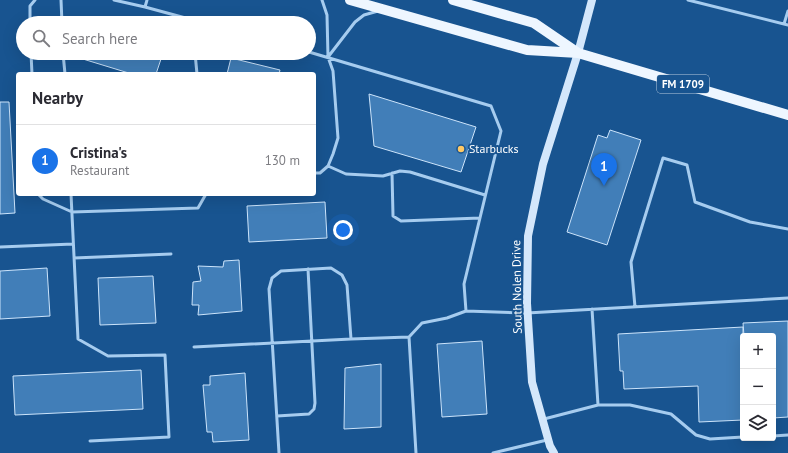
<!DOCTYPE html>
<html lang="en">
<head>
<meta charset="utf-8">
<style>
  body { margin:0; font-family:"PT Sans",sans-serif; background:#f7f7f7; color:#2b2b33 }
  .controls { position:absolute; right:12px; bottom:12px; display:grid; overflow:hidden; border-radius:4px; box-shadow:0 4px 16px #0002 }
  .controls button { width:36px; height:36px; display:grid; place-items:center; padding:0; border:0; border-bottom:1px solid #e1e1e2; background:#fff; color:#2b2b33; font:20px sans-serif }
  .you { position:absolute; left:343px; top:230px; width:14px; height:14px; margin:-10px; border:3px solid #fff; border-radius:50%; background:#1a73e8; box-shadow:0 0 0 6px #1a73e833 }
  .badge { display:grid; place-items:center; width:26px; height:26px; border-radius:50%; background:#1a73e8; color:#fff; font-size:13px; font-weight:700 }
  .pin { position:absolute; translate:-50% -33px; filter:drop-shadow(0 1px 2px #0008) }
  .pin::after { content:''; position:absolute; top:21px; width:14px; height:12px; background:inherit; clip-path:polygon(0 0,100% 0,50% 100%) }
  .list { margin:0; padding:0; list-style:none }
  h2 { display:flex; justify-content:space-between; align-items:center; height:52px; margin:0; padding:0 16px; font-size:17px }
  h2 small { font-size:13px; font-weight:400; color:#7c7c81 }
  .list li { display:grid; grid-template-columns:26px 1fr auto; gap:12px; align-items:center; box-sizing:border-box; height:72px; padding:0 16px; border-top:1px solid #e1e1e2 }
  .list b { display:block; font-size:15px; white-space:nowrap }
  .list p { margin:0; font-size:13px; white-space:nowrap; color:#7c7c81 }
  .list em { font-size:13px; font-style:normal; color:#7c7c81 }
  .icon { flex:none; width:22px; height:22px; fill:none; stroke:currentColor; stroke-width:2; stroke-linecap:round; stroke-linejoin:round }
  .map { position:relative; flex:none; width:788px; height:453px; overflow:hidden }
  .search { position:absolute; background:#fff; box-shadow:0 4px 16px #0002; left:16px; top:16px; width:300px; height:44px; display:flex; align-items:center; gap:10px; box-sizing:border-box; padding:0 14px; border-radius:22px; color:#7c7c81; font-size:15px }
  .panel { position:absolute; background:#fff; box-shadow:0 4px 16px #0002; left:16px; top:72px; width:300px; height:124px; border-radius:4px }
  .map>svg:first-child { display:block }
  .building { fill:#417eb8; stroke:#cce4fb }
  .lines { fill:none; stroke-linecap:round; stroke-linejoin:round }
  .lane { stroke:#a6ccef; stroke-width:3 }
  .secondary { stroke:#d4e7fb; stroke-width:8 }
  .primary { stroke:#eef6ff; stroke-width:10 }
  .poi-dot { fill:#ffc864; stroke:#185490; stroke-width:1.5 }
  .labels { text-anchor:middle; stroke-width:4; stroke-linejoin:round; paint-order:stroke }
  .shield { fill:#185490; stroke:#baccde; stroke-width:1 }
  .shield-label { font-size:11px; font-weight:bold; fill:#fff }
  .poi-label { font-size:12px; fill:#fff; stroke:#185490; text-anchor:start }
  .street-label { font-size:12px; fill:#fff; stroke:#185490 }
</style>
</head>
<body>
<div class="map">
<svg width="788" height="453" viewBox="0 0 788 453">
  <rect width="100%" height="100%" fill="#185490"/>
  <!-- building -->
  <path class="building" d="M74,53H163L156,74H132L73,56Z
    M231,58L280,70L279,74H227Z
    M369,94L476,127L461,172L374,146Z
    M0,102H9L15,213L0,214Z
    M610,130L641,140L607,245L567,232L598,135L607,138Z
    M325,202L327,238L249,242L247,206Z
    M239,260L242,311L198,315L199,305H192L193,282L201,281L198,266L223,267L224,261Z
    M47,268L50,316L0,319V271Z
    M153,276L156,323L100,325L98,278Z
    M788,321V417L773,418V336H744L743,323Z
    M743,327V420L699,422L698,386L624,389L623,371H620L618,334Z
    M482,341L487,414L442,417L437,344Z
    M381,364V427L344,429L345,368Z
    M141,370L143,409L15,415L13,376Z
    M245,373L249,440L213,442L212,432H207L203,385H210V376Z"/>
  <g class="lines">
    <!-- lane -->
    <path class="lane" d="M61,0L62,23
      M114,0L145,7L204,23
      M688,0L788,25
      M145,7L147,0
      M30,23V6L35,0
      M784,24L788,11
      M309,52L491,106L501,131L464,284L466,311L527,313L788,298
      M31,53L32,74
      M63,53L65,74
      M195,53L197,74
      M328,57L355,22L364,15L378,11
      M328,166L346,174L383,176L400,171L410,172L485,195
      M314,173H320L328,166L333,154L338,138L333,71L328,57L327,15L322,0
      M392,173L393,216L401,221L480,218
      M38,194L43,199L72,212L198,208L206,194
      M71,194L78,339L108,356L165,355L169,437L90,441
      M0,247L73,244
      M74,258L171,254
      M635,307L631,262L663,158L687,165L695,202L750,222L788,229
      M592,309L598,405
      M409,337L416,453
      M194,347L351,339
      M277,416L309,414L314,409L315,403L308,269
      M544,419L598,405H630L671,414L696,435L710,439L743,437
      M773,436L788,435
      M279,453L269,289L272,278L281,271L331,268L342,275L347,285L351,339L409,337L422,323L447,318L466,311
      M493,453L547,440"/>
    <!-- secondary -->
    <path class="secondary" d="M554,453L550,446L532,382L527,303L528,236L543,164L578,53L592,0"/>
    <!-- primary -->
    <path class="primary" d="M350,0L527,50L578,53L788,115
      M453,0L534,23L578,53"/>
  </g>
  <!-- markers -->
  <circle class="poi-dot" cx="461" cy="149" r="4"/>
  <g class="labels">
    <!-- shield labels -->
    <rect class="shield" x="657" y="75" width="52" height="18" rx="3"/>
    <g class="shield-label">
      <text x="683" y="88">FM 1709</text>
    </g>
    <!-- poi labels -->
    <g class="poi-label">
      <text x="469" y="153">Starbucks</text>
    </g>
    <!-- street labels -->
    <g class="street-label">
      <text transform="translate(517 287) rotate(-91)" y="4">South Nolen Drive</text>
    </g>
  </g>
</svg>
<div class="controls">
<button>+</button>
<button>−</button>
<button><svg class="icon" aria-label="layers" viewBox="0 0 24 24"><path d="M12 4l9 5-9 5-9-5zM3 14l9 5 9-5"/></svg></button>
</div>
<div class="you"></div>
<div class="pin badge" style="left:604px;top:186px">1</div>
<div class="search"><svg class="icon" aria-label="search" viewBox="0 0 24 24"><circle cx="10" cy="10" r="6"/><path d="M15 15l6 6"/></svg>Search here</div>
<section class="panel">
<h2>Nearby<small></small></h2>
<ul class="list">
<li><span class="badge">1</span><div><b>Cristina's</b><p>Restaurant</p></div><em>130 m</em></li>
</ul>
</section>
</div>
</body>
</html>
